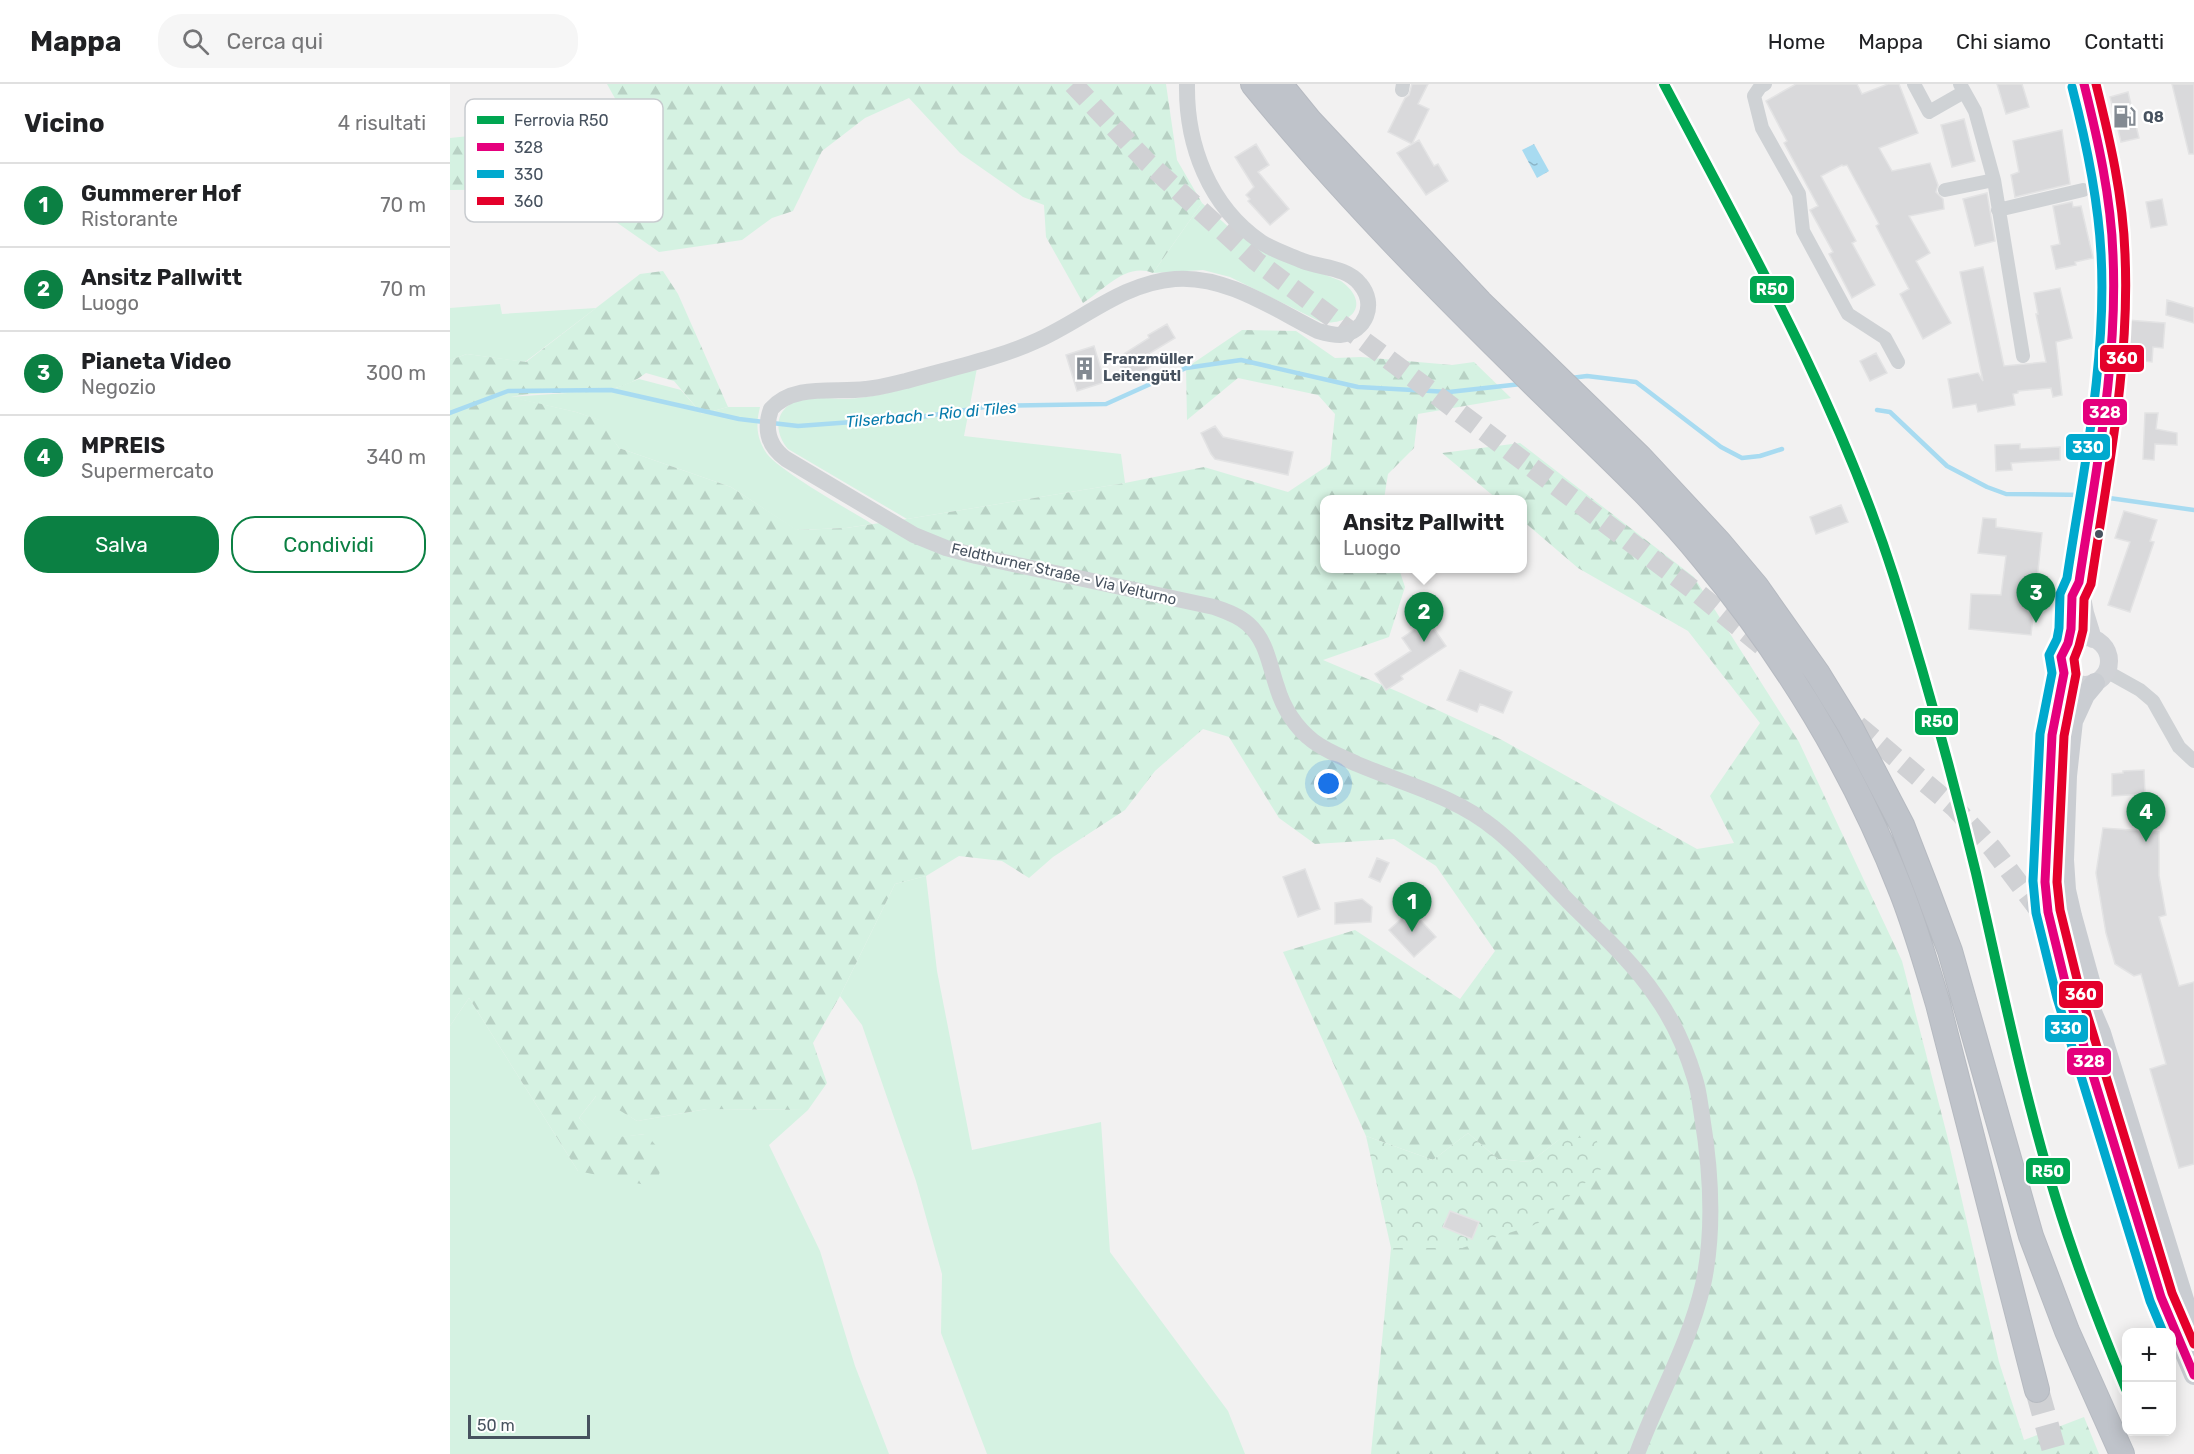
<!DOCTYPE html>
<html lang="it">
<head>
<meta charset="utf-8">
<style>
  body { margin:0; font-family:Rubik,sans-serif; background:#f6f6f6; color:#202124 }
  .controls { position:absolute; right:18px; bottom:18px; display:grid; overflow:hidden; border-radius:12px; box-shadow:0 3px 15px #0003 }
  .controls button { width:54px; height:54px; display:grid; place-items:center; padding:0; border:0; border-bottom:2px solid #e0e0e0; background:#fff; color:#202124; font:30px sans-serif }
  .scale { position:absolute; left:18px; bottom:15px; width:122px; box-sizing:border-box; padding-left:6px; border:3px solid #47525f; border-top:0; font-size:16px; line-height:21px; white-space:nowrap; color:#47525f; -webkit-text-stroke:4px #fff; paint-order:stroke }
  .you { position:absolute; left:879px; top:700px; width:21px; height:21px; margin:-15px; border:4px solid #fff; border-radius:50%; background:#1a73e8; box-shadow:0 0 0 9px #1a73e833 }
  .badge { display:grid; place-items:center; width:39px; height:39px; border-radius:50%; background:#0b8043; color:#fff; font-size:20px; font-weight:700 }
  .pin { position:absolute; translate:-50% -50px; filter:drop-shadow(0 2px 3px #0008) }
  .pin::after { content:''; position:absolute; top:32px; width:21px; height:18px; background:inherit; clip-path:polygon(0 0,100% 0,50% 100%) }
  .popup { position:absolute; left:870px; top:411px; width:207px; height:78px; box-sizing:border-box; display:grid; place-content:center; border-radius:12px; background:#fff; filter:drop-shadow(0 2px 4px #0005); font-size:20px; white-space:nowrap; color:#757577 }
  .popup b { font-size:22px; color:#202124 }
  .popup::after { content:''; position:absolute; left:50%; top:100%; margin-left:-12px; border:12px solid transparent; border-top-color:#fff }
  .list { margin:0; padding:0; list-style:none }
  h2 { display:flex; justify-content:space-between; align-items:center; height:78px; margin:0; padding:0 24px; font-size:26px }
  h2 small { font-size:20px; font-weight:400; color:#757577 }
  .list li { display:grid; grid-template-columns:39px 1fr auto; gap:18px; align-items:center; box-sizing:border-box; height:84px; padding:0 24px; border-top:2px solid #e0e0e0 }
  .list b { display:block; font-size:22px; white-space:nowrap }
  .list p { margin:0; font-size:20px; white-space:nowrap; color:#757577 }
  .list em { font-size:20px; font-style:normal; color:#757577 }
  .actions { display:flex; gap:12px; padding:18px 24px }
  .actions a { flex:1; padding:14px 0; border:2px solid #0b8043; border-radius:24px; text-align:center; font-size:21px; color:#0b8043 }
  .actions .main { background:#0b8043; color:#fff }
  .icon { flex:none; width:33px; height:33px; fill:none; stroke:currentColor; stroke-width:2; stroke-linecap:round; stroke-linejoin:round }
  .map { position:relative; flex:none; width:1744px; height:1370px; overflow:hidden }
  header { display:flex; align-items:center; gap:36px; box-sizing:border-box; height:84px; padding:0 30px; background:#fff; border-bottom:2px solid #e0e0e0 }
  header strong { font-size:28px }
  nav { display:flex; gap:33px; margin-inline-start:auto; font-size:21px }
  .search { width:420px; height:54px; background:#f6f6f6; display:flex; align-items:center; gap:15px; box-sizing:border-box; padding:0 21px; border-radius:24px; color:#757577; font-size:22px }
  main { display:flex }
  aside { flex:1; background:#fff }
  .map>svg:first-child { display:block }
  .grass { fill:#d5f2e2 }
  .forest { fill:url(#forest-firs) }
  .park { fill:url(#park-crowns) }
  .water { fill:url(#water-ripples) }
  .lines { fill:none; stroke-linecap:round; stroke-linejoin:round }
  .stream { stroke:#a8dbf1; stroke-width:4.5 }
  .building { fill:#d9d9db; stroke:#e3e3e4; stroke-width:1.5 }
  .primary-tunnel { stroke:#d0d1d4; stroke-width:20; stroke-dasharray:20 10; stroke-linecap:butt }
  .motorway-tunnel { stroke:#d0d1d4; stroke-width:24; stroke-dasharray:24 12; stroke-linecap:butt }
  .motorway-casing { stroke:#b6bac1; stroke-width:26 }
  .minor { stroke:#cfd2d5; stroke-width:14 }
  .tertiary { stroke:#cfd2d5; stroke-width:16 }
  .secondary { stroke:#d0d2d6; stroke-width:18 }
  .primary { stroke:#cacdd2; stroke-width:20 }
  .motorway { stroke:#bfc3ca; stroke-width:24 }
  .bus-1-casing { stroke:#fff; stroke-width:14 }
  .bus-2-casing { stroke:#fff; stroke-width:14 }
  .bus-3-casing { stroke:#fff; stroke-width:14 }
  .bus-1 { stroke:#e5007d; stroke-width:9 }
  .bus-2 { stroke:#00a9ce; stroke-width:9 }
  .bus-3 { stroke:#e4002b; stroke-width:9 }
  .rail-1-casing { stroke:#fff; stroke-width:15 }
  .rail-1 { stroke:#00a651; stroke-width:10 }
  .bus-dot { fill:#47525f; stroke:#fff; stroke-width:2 }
  .labels { text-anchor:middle; stroke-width:4.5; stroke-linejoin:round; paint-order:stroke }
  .poi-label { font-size:15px; font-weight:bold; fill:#47525f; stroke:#fff; text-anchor:start }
  .street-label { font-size:15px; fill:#47525f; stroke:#fff }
  .water-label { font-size:16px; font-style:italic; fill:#067bac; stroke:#fff }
  .key { fill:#fff; stroke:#c8cbcf; stroke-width:1.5 }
  .key-label { font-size:16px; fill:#47525f }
  .line-badge { stroke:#fff; stroke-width:2 }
  .badge-label { font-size:16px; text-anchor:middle; font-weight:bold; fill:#fff }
</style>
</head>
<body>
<header>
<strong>Mappa</strong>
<div class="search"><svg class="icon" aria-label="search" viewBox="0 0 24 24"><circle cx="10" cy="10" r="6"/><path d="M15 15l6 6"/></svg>Cerca qui</div>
<nav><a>Home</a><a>Mappa</a><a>Chi siamo</a><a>Contatti</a></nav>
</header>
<main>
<aside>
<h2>Vicino<small>4 risultati</small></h2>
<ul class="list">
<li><span class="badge">1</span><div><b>Gummerer Hof</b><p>Ristorante</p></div><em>70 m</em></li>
<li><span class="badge">2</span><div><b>Ansitz Pallwitt</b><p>Luogo</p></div><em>70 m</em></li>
<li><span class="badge">3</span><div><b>Pianeta Video</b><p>Negozio</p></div><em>300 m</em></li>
<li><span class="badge">4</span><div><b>MPREIS</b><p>Supermercato</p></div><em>340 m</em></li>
</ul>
<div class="actions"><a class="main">Salva</a><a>Condividi</a></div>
</aside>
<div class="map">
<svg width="1744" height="1370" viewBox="0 0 1744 1370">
  <defs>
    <pattern id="forest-firs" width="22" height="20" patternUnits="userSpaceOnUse" patternTransform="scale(1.5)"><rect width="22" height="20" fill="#d5f2e2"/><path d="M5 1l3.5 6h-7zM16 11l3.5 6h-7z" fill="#b8d1c4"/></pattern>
    <pattern id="park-crowns" width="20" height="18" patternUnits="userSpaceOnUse" patternTransform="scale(1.5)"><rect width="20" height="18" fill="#d5f2e2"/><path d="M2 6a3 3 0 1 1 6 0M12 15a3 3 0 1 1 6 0" fill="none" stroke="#b8d1c4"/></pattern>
    <pattern id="water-ripples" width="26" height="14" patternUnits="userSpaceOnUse" patternTransform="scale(1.5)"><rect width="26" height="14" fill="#a8dbf1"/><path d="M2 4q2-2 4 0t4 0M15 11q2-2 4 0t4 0" fill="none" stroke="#8bb4c6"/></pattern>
  </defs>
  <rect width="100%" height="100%" fill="#f2f1f1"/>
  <!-- grass -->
  <path class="grass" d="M752,119L783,147L816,168L891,197C921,219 903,242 871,238L780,193L753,186L703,189Z
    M50,220L52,230L146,224L75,278L17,270L0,276V224Z
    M527,284L514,352L671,370L675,399L457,435L338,365C326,351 324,332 339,321C356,309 379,316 398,315C441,312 485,295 527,284Z
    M189,295L231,306L252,330L278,323H310C306,339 306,352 315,367C325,385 400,426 422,440L396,444L346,446L281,403L169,364L149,336L126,328L59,313L161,306Z
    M476,792L487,887L522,1066L651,1038L660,1168L778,1327L795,1370H537L491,1249L492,1190L466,1097L412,941L390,912L445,800Z
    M19,914L128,1087L195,1050L149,1056L129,1034L147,1011L187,1037L257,1025L358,1026L319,1061L370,1167L405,1282L439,1370H0V942Z"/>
  <!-- forest -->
  <path class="forest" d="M157,0H716L727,76L752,119L703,189C676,178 654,206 633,219L596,153L594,121L573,113L510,69L459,14L415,34L372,67L343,127L322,134L292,156L209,168L139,119L106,105L0,106V54L105,43L148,56L163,48L167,18Z
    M213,187L228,210L278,323L252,330L224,297L196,289C159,319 104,303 61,313L126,328L150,336L169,364L281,403L347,446L396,444L457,435L675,399L754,383L838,408L880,380L885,330L868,311L788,294L737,336L736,284L792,246L846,247L885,274L911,273L1002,281L1024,278L1061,314L968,330L964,364L938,390L934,415L875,416V484L949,485L955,503L939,553L873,576L951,609L1052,656L1247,765L1284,759L1260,712L1310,639L1238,547L1128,484L1073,437V416L1047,415L992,369L1070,359L1244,493L1349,658L1452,877L1497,1051L1549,1278L1574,1356L1634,1333L1649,1370H921L941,1164H1012L1110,1055L1080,1078L1048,1075L1018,1049L983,1076L916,1052L833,868L905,846L1010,915L1045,867L986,782L944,755L865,760L829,734L779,653L753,645L705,687L675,726L603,773L579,794L552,777L509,772L476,792L445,800L390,912L363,959L377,999L358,1026L257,1025L187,1037L146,1012L129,1034L149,1055L196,1050L215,1072L205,1103L128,1087L19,914L0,942V276L17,270L76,278L190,190Z"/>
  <!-- park -->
  <path class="park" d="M1018,1049L1048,1075L1080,1078L1110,1055L1145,1053L1157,1080L1087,1140L1012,1164H941L916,1052L983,1076Z"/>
  <!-- water -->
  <path class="water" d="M1084,60L1099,87L1087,94L1072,66Z"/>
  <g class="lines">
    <!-- stream -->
    <path class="stream" d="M1121,294L1137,292L1186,298L1271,363L1292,374L1310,372L1332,365
      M1427,326L1440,328L1497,382L1537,403L1556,410L1636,411
      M0,329L58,307L161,306L289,335L314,338
      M322,339L348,342L471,333L541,322L656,320L736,284L791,276L908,303L999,308L1071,300
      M1645,412L1744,426"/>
  </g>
  <!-- building -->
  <path class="building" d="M962,0H978L968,20L979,25L962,60L938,48L955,14L959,11Z
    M1346,0H1407L1412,10L1438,0H1449L1468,49L1429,64L1442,87L1480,79L1488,101L1486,108L1493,115L1494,125L1459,132L1480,169L1466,177L1501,239L1473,255L1450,210L1459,205L1426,142L1429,140L1397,81L1393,82L1392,81L1371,92L1406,157L1402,159L1425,201L1402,214L1379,170L1383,168L1360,126L1368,122L1334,59L1337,57L1316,17Z
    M1547,0H1572L1579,23L1556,30Z
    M1722,0H1744V70H1739Z
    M1678,8L1689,54L1671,58L1660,13Z
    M1514,35L1525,77L1502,83L1491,41Z
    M1612,46L1620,100L1565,113L1561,91L1569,88L1563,57Z
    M969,56L984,82L988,80L998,97L976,111L947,69Z
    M806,60L819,81L808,88L839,125L820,141L798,117L800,115L796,111L804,103L785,73Z
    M1537,109L1545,157L1525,162L1513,115Z
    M1712,115L1717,141L1701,144L1696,118Z
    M1622,118L1623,123L1631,122L1643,174L1625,178L1626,181L1606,185L1601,162L1610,160L1603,122Z
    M1533,183L1554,282L1596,278L1586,230H1588L1584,209L1610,204L1622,254L1606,258L1612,311L1603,313L1601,304L1568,307V309L1563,310L1565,321L1528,328L1526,320L1503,324L1498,295L1528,289L1533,297L1510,188Z
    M1717,216L1744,224V239L1716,231Z
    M1677,236L1715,239L1713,264L1703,263L1702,278L1694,277V284L1671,282Z
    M717,240L725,254L700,269L706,279L679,296L666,275L699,254L698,251Z
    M644,262L655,298L627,307L616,271Z
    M1426,269L1437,289L1420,297L1410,277Z
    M1695,329H1708L1706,345L1727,349V361L1705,360L1704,376L1693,375Z
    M765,342L773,353L843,368L838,391L765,375L761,370L751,349Z
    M1570,360V365L1610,363V376L1561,379L1562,386L1546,387L1545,361Z
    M1391,421L1398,438L1366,450L1360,433Z
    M1674,427L1707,436L1700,457L1704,458L1680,528L1658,521L1680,458L1665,454Z
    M1533,434L1546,435V443L1592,449L1581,551L1519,545L1521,510L1551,511L1556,472L1528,469Z
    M978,536L996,562L951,592L953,595L936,606L925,590L961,567L952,554Z
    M1010,586L1062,608L1053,629L1030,620L1027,628L997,616Z
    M1694,686L1695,710L1662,712V690L1673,689V687Z
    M1653,744L1709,748V792L1716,831L1709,833L1729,902L1744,898V1080L1729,1084L1700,985L1716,980L1691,890L1684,892L1665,880L1656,849L1646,789Z
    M927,774L939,779L930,798L919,793Z
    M855,785L870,825L848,833L833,793Z
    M912,815L922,823L921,838L885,840V819Z
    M961,826L986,853L964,873L939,846Z
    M1000,1127L1029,1138L1022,1155L993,1143Z"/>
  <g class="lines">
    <!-- primary-tunnel -->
    <path class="primary-tunnel" d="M623,0L697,78L806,177L985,310L1245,507L1316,565
      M1339,583L1505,724L1542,764L1586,822
      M1595,798C1601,860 1621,919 1639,979"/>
    <!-- motorway-tunnel -->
    <path class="motorway-tunnel" d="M1587,1306L1605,1370"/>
    <defs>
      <path id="motorway" d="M803,0C894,112 996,214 1099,315C1152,367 1206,416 1253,474C1336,574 1405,688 1452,809C1466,845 1477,883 1488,920L1587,1306
        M830,0L860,37L1030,218L1190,373L1269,458L1306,502L1368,590L1400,642L1452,741L1476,803L1500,867L1581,1152L1617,1247L1672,1370"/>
    </defs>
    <!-- motorway casing -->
    <use href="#motorway" class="motorway-casing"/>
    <!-- minor -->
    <path class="minor" d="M1315,0L1310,3L1304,12L1312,44L1349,110L1353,147L1398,230L1435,254L1448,278
      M1464,0L1479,28L1514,8
      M1510,0L1525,27L1544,96L1573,272
      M952,6L953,0
      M1495,106L1544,96
      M1548,126L1633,106
      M1656,587L1690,606L1703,617L1729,663L1744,677"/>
    <!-- tertiary -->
    <path class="tertiary" d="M737,0C736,61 759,122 811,158C823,166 839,171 853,177C871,184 897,183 910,200C927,220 916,248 890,251C882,251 875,249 868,247C824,225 776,191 725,195C672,199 632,237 586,257C547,275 497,285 456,297C443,300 429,304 416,305C385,309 344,299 321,325C314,345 318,362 336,375L464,451L496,464L526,472L764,523C775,527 788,531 798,540C817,557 819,580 827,603C833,624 846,644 863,657C876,667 892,673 907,680C954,700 1005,712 1045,745C1072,766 1095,794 1119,818C1149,848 1181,876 1205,911C1223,936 1236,965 1245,995C1249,1007 1250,1020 1252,1032C1261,1087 1265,1146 1253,1201C1239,1261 1208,1313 1187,1370"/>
    <!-- secondary -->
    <path class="secondary" d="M1634,0C1650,64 1664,128 1664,194C1664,296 1643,397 1629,498L1635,529L1643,555
      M1611 577a24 24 0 1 1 48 0a24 24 0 1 1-48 0Z
      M1618,559L1622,512L1627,502"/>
    <!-- primary -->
    <path class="primary" d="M1595,798L1602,651L1614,589
      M1586,822L1600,843L1628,895L1651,949L1744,1248
      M1643,908L1622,832L1616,806L1614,776L1617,692L1623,637L1635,611L1645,599
      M1639,979L1711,1213L1744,1291"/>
    <!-- motorway -->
    <use href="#motorway" class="motorway"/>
    <defs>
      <path id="bus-1" d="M1634,0C1648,56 1661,113 1663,171C1668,281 1645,390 1629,498L1622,512L1621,545L1618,559L1611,573L1614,589L1602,651L1595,798L1598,828L1618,910L1711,1213L1744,1291"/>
      <path id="bus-2" d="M1622,3C1636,57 1648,112 1651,169C1657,277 1633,387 1617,494L1610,510L1609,544L1607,555L1599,571L1602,589L1590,650L1583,797L1586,829L1607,914L1700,1217L1713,1248"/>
      <path id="bus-3" d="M1646,0C1660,56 1673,112 1675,170C1680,281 1657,391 1641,500L1634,515L1633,546L1629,562L1624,575L1626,590L1614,652L1607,798L1610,826L1630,907L1722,1209L1744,1260"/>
    </defs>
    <!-- bus-1 casing -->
    <use href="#bus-1" class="bus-1-casing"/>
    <!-- bus-2 casing -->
    <use href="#bus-2" class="bus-2-casing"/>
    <!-- bus-3 casing -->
    <use href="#bus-3" class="bus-3-casing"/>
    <!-- bus-1 -->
    <use href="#bus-1" class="bus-1"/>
    <!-- bus-2 -->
    <use href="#bus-2" class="bus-2"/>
    <!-- bus-3 -->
    <use href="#bus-3" class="bus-3"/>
    <defs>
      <path id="rail-1" d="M1214,0C1299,161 1389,320 1444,493C1475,591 1502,690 1526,789C1551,898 1573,1008 1606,1115C1626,1180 1650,1243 1676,1305"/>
    </defs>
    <!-- rail-1 casing -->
    <use href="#rail-1" class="rail-1-casing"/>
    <!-- rail-1 -->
    <use href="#rail-1" class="rail-1"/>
  </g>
  <!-- icons -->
  <defs>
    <symbol id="fuel-bare" viewBox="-9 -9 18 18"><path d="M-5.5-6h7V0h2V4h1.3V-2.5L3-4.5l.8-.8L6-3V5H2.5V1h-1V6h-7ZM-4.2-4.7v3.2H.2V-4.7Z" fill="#838a92" stroke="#fff" stroke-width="2.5" paint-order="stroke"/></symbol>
    <symbol id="building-bare" viewBox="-9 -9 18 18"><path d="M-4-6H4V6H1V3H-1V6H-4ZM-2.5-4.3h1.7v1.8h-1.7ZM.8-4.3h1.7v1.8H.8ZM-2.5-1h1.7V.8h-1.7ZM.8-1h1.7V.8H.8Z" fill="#838a92" stroke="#fff" stroke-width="2.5" paint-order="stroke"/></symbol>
  </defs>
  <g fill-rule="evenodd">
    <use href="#fuel-bare" x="1658" y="16" width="33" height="33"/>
    <use href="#building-bare" x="618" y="268" width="33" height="33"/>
  </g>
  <!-- markers -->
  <circle class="bus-dot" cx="1649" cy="450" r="5"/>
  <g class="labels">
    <!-- poi labels -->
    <g class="poi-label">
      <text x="1693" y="38">Q8</text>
      <text x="653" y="280">Franzmüller<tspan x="653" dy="17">Leitengütl</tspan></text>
    </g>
    <!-- street labels -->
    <g class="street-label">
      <text transform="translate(614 490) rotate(13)" y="5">Feldthurner Straße - Via Velturno</text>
    </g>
    <!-- water labels -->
    <g class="water-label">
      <text transform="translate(481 330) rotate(-5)" y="6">Tilserbach - Rio di Tiles</text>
    </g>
  </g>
  <!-- legend -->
  <rect x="15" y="15" width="198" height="123" rx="9" class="key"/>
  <rect x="27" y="32" width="27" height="8" fill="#00a651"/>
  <rect x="27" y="59" width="27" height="8" fill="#e5007d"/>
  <rect x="27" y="86" width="27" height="8" fill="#00a9ce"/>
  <rect x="27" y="113" width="27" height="8" fill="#e4002b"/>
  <g class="key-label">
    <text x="64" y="42">Ferrovia R50</text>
    <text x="64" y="69">328</text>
    <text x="64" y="96">330</text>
    <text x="64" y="123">360</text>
  </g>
  <g class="line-badge">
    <rect x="1299" y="191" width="46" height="29" rx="6" fill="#00a651"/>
    <rect x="1649" y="260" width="46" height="29" rx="6" fill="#e4002b"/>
    <rect x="1632" y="314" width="46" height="28" rx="6" fill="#e5007d"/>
    <rect x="1615" y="349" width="46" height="28" rx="6" fill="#00a9ce"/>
    <rect x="1464" y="623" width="45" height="29" rx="6" fill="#00a651"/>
    <rect x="1608" y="896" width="46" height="29" rx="6" fill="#e4002b"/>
    <rect x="1594" y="930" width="45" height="29" rx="6" fill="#00a9ce"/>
    <rect x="1616" y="963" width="46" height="29" rx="6" fill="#e5007d"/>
    <rect x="1575" y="1073" width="46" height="28" rx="6" fill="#00a651"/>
  </g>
  <g class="badge-label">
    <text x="1322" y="211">R50</text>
    <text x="1672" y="280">360</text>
    <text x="1655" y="334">328</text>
    <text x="1638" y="369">330</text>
    <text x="1487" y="643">R50</text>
    <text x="1631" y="916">360</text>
    <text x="1616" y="950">330</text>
    <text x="1639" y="983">328</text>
    <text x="1598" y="1093">R50</text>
  </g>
</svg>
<div class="controls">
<button>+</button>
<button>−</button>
</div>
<div class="scale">50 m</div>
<div class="you"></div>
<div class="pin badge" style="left:962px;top:848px">1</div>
<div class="pin badge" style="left:974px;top:558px">2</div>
<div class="popup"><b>Ansitz Pallwitt</b>Luogo</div>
<div class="pin badge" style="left:1586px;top:539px">3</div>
<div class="pin badge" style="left:1696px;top:758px">4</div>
</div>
</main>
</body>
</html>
